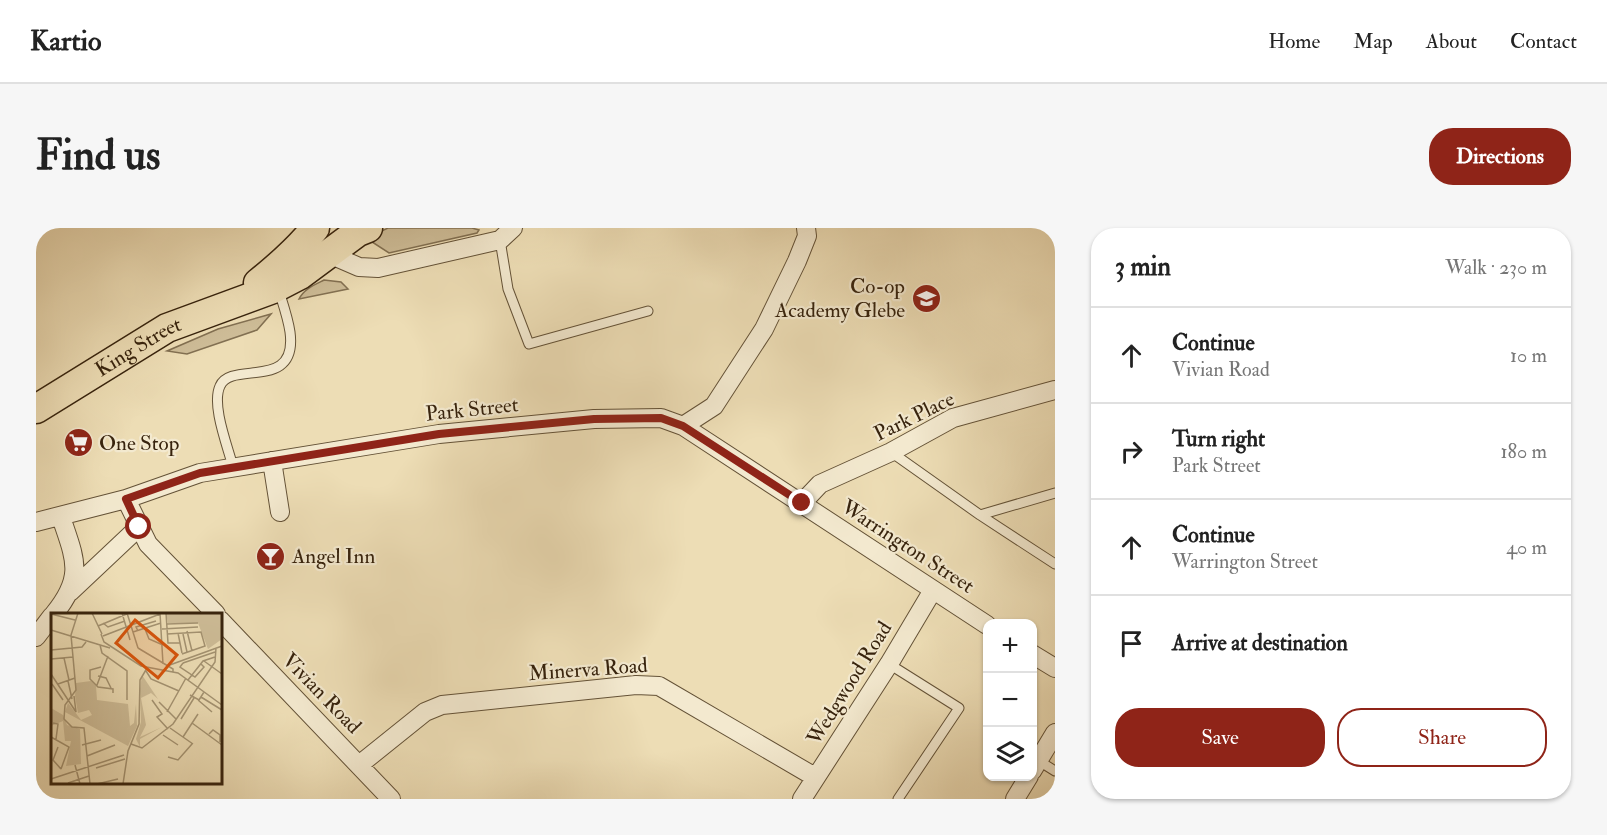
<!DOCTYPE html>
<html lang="en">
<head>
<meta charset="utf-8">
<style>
  body { margin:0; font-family:"IM FELL Double Pica",serif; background:#f6f6f6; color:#222 }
  .controls { position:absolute; right:18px; bottom:18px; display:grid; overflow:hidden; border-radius:12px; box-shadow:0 2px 4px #0004 }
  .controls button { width:54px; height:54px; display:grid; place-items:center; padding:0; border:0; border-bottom:2px solid #e0e0e0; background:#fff; color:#222; font:30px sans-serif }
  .stop { position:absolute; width:18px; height:18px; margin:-14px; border:4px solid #8f2418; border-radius:50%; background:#fff }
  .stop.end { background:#8f2418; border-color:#fff; box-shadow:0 2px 6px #0008 }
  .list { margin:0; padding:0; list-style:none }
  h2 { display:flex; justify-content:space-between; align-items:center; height:78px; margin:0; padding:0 24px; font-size:26px }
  h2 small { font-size:20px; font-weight:400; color:#767676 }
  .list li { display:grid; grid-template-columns:39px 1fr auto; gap:18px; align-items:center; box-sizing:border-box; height:96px; padding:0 24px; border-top:2px solid #e0e0e0 }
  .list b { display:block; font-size:22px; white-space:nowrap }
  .list p { margin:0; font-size:20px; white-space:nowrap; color:#767676 }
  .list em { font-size:20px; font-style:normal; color:#767676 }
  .actions { display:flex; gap:12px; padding:18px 24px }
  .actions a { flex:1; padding:14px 0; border:2px solid #8f2418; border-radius:24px; text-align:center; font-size:21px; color:#8f2418 }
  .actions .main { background:#8f2418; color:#fff }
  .icon { flex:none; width:33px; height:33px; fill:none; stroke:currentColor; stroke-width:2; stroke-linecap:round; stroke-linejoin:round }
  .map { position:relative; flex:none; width:1019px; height:571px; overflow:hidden; border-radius:24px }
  header { display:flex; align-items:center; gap:36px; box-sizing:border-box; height:84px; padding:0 30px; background:#fff; border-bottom:2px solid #e0e0e0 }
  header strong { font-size:28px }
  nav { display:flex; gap:33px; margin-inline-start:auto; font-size:21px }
  .intro { display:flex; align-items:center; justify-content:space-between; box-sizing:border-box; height:144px; padding:0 36px }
  h1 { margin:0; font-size:42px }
  .button { padding:15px 27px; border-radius:24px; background:#8f2418; color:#fff; font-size:21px; font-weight:700 }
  main { display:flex; gap:36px; padding:0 36px }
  aside { flex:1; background:#fff; border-radius:24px; box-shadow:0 2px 4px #0004 }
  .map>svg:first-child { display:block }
  .green { fill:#cebd98; stroke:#827052; stroke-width:1.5 }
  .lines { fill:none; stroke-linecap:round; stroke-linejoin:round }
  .lane-casing { stroke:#645237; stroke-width:11 }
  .street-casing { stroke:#645237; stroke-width:20 }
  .primary-casing { stroke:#37230d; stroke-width:31 }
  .lane { stroke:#f3e9cf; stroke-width:9 }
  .street { stroke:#f3e9cf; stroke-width:18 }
  .primary { stroke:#edddb5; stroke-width:28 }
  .route { stroke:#8f2418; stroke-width:8 }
  .labels { text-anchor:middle; stroke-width:4.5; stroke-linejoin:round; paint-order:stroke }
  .poi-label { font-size:21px; fill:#37230d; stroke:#f3e9cf; text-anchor:start }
  .street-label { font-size:21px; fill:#37230d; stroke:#f3e9cf }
  .inset-road { fill:none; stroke:#a49372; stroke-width:1.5 }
  .view { fill:#d6540c; fill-opacity:0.15; stroke:#d6540c; stroke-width:3 }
  .inset-edge { fill:none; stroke:#37230d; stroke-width:3 }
</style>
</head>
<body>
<header>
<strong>Kartio</strong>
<nav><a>Home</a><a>Map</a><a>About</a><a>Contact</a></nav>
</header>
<div class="intro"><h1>Find us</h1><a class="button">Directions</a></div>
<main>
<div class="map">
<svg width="1019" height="571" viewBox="0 0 1019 571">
  <rect width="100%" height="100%" fill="#edddb5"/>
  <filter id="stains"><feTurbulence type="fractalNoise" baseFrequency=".00333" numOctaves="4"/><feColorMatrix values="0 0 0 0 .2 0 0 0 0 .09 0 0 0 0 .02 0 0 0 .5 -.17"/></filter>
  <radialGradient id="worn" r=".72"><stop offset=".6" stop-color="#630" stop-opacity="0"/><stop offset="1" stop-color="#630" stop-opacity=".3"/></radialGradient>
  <!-- green -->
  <path class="green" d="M352,0H436L443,2L441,5L353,25L330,10Z
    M288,52L305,54L312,61L263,71C268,61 278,57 288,52Z
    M235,86L221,102L151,126L131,123L182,101Z"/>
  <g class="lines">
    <defs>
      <path id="lane" d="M464,12L472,61L493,116L612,83
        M855,224L944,287L1019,336
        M197,239C192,219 175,177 184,158C195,132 262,164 254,104C252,90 247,76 243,63
        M944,287L1019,265
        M853,436L923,480L862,571
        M1003,533L1019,543"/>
      <path id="street" d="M293,26L323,39L342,40L464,12L477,0
        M647,198L678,178L728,101L761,33L771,8L770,0
        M236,233L244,284
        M90,271L112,316L180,386
        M766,275L784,256L855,224L917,190L1019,162
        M0,294L90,271L164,245L403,206L558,191L625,190L647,198L951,397
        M34,364L103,299
        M18,386C49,348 39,331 25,289
        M184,392L355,571
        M0,409L16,388
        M996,426L1019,440
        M323,537L389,484L406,477L600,457L623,458L779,549
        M996,543L1019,505
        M766,571L853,436L897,362
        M979,571L993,548"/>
      <g id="primary">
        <path d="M222,55C243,38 263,21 279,0"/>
        <path id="s1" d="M0,181L131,100L237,61L264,47L322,4L332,0"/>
      </g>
    </defs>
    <!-- lane casing -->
    <use href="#lane" class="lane-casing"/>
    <!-- street casing -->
    <use href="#street" class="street-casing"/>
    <!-- primary casing -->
    <use href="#primary" class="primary-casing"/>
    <!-- lane -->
    <use href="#lane" class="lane"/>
    <!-- street -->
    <use href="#street" class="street"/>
    <!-- primary -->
    <use href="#primary" class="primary"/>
  </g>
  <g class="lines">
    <!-- route -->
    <path class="route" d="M103,299L90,271L164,245L403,206L558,191L625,190L647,198L766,275"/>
  </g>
  <!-- icons -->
  <defs>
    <symbol id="school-disc" viewBox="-11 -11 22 22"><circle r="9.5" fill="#8f2418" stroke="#f3e9cf"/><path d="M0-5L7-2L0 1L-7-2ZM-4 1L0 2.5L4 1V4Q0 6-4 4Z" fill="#fff"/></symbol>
    <symbol id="supermarket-disc" viewBox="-11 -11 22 22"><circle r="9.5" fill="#8f2418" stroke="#f3e9cf"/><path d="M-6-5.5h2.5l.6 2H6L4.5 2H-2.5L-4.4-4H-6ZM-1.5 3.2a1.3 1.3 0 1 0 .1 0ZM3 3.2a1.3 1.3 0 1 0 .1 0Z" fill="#fff"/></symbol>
    <symbol id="bar-disc" viewBox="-11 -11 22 22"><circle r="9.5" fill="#8f2418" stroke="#f3e9cf"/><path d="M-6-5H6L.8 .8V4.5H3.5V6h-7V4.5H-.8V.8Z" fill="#fff"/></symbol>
  </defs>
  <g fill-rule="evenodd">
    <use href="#school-disc" x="874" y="54" width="33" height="33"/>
    <use href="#supermarket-disc" x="26" y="198" width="33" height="33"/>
    <use href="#bar-disc" x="218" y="312" width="33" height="33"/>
  </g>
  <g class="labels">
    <!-- poi labels -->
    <g class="poi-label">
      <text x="869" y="65" text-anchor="end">Co-op<tspan x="869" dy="24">Academy Glebe</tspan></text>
      <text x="63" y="222">One Stop</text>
      <text x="256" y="335">Angel Inn</text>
    </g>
    <!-- street labels -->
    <g class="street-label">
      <text dy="7" stroke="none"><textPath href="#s1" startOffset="120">King Street</textPath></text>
      <text transform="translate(436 181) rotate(-6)" y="7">Park Street</text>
      <text transform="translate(878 188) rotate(-26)" y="7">Park Place</text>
      <text transform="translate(872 318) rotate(33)" y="7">Warrington Street</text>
      <text transform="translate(552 441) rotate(-4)" y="7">Minerva Road</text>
      <text transform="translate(813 455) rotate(-58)" y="7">Wedgwood Road</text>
      <text transform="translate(286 465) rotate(46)" y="7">Vivian Road</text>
    </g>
  </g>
  <!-- overview -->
  <g transform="translate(15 385)">
    <rect width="171" height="171" fill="#edddb5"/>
    <path d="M115,0H171V26L157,36L147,10H117ZM91,62L107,86L100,80L90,85L95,112L89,124L111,114L89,126V134L85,126L90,109L89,76ZM40,68L45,73L46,87L77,91L79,113L83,110L85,91L86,113L77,133L14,99L17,90L30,107L41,102L38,97L27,100L24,83L25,70ZM0,95L12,102L16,112L29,116L30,151L15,153L20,128H14L12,108L0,113Z" fill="#cebd98"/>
    <path class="inset-road" d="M27,0L20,22L25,77L14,92L13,106L21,114L33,115L39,171M41,0L51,21M71,0L79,27M76,0L87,35M109,0L112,51M115,0L117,30H129M0,1L24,7M52,10L57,14L74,8M116,11L147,10M47,13L78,0M94,16L98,26L112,32M111,16L147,14M0,17L59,35M87,18L85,14L105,8M136,18L141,38M82,19L110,10M127,20L131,40M50,21L53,29L90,53L127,60L171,92M116,21L150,19L154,33L131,41M132,21L136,39M52,23L109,1M49,32L51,40L76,58V87M87,35L122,56V60M0,37L31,34L35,29M13,45L18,67M0,46L22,44M153,48L171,61M132,50L129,54L144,64L153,54L150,51M132,50L164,39M116,53L171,33M50,54L39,57V66L47,74L62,76V80M95,58L100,66L128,78M0,61L25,99L23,83M47,63L55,65L60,75M137,67L152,48L164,44M17,68L21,86M1,71L12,87M7,71L24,65M46,72L57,43M139,82L148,87L153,79M150,84L171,97M101,87L111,101L106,104L117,116M147,87L161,99M108,89L125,106M116,99L135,65M130,106L143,85M2,110L7,111L5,126M141,110L171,132M119,115L142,131M158,121L162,117L169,122V129M112,122L127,132M0,124L18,134L10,156M132,124L147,101M80,131L91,135L122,111L164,49L165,35M31,132L50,127M7,134L2,147L10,156M36,143L64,132M117,144L127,147L141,131M24,152L29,171M45,155L74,146M0,166L73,142M17,170L38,163M46,171L67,166M72,171L77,138L88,111L89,67L96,55M96,171H155"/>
    <path class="view" d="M84,7L126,42L107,65L65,30Z"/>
    <rect width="171" height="171" class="inset-edge"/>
  </g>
  <rect width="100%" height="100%" filter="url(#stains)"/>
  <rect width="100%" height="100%" fill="url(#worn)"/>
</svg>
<div class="controls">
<button>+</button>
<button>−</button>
<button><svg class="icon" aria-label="layers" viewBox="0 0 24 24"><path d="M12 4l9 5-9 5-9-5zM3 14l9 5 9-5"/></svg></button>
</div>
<div class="stop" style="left:103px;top:299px"></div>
<div class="stop end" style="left:766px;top:275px"></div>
</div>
<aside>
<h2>3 min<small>Walk · 230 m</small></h2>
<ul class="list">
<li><svg class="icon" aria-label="ahead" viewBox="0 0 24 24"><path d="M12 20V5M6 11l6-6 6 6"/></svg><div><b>Continue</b><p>Vivian Road</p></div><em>10 m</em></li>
<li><svg class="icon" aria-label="right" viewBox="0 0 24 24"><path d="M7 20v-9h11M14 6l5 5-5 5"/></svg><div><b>Turn right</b><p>Park Street</p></div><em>180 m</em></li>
<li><svg class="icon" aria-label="ahead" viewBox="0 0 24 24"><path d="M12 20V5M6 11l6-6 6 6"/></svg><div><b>Continue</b><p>Warrington Street</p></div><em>40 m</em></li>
<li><svg class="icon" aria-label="arrive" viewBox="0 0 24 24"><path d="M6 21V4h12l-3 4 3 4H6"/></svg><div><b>Arrive at destination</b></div></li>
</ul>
<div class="actions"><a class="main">Save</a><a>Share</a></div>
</aside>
</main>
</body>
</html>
